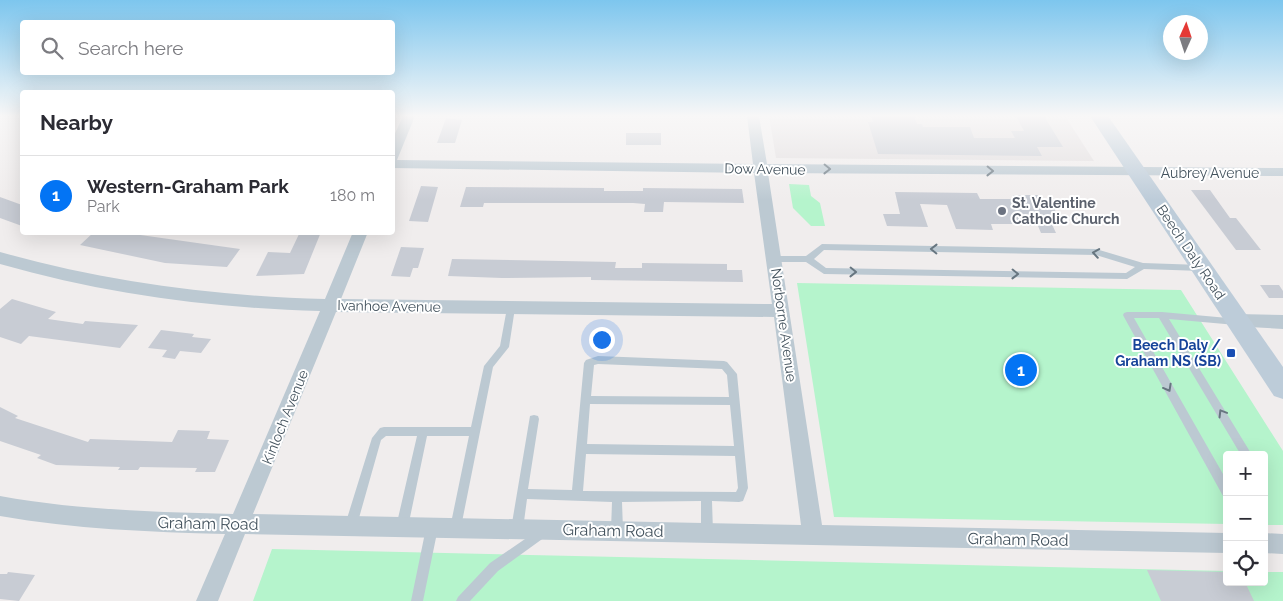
<!DOCTYPE html>
<html lang="en">
<head>
<meta charset="utf-8">
<style>
  body { margin:0; font-family:Raleway,sans-serif; background:#f7f7f7; color:#2b2b33 }
  .controls { position:absolute; right:15px; bottom:15px; display:grid; overflow:hidden; border-radius:5px; box-shadow:0 5px 20px #0002 }
  .controls button { width:45px; height:45px; display:grid; place-items:center; padding:0; border:0; border-bottom:1px solid #e1e1e2; background:#fff; color:#2b2b33; font:25px sans-serif }
  .compass { position:absolute; left:1163px; top:15px; width:45px; height:45px; border-radius:50%; background:#fff; box-shadow:0 5px 20px #0002; rotate:3deg }
  .you { position:absolute; left:601px; top:339px; width:18px; height:18px; margin:-12px; border:4px solid #fff; border-radius:50%; background:#1a73e8; box-shadow:0 0 0 8px #1a73e833 }
  .badge { display:grid; place-items:center; width:32px; height:32px; border-radius:50%; background:#0374f4; color:#fff; font-size:16px; font-weight:700 }
  .pin { position:absolute; translate:-50% -50%; border:2px solid #fff; box-shadow:0 1px 5px #0006 }
  .list { margin:0; padding:0; list-style:none }
  h2 { display:flex; justify-content:space-between; align-items:center; height:65px; margin:0; padding:0 20px; font-size:21px }
  h2 small { font-size:16px; font-weight:400; color:#7c7c81 }
  .list li { display:grid; grid-template-columns:32px 1fr auto; gap:15px; align-items:center; box-sizing:border-box; height:80px; padding:0 20px; border-top:1px solid #e1e1e2 }
  .list b { display:block; font-size:19px; white-space:nowrap }
  .list p { margin:0; font-size:16px; white-space:nowrap; color:#7c7c81 }
  .list em { font-size:16px; font-style:normal; color:#7c7c81 }
  .icon { flex:none; width:28px; height:28px; fill:none; stroke:currentColor; stroke-width:2; stroke-linecap:round; stroke-linejoin:round }
  .map { position:relative; flex:none; width:1283px; height:601px; overflow:hidden }
  .search { position:absolute; background:#fff; box-shadow:0 5px 20px #0002; left:20px; top:20px; width:375px; height:55px; display:flex; align-items:center; gap:12px; box-sizing:border-box; padding:0 18px; border-radius:5px; color:#7c7c81; font-size:19px }
  .panel { position:absolute; background:#fff; box-shadow:0 5px 20px #0002; left:20px; top:90px; width:375px; height:145px; border-radius:5px }
  .map>svg:first-child { display:block }
  .education { fill:#e2dedf }
  .green { fill:#b5f4cc }
  .building { fill:#c8ccd4 }
  .lines { fill:none; stroke-linecap:round; stroke-linejoin:round }
  .lane { fill:#bcc9d2; fill-rule:evenodd }
  .street { fill:#bcc9d2; fill-rule:evenodd }
  .secondary { fill:#bdccd9; fill-rule:evenodd }
  .oneway { stroke:#677680 }
  .worship-dot { fill:#6b7280; stroke:#fff; stroke-width:2 }
  .transit-dot { fill:#1a4fb4; stroke:#fff; stroke-width:2 }
  .labels { text-anchor:middle; stroke-width:4; stroke-linejoin:round; paint-order:stroke }
  .street-label { font-size:14px; fill:#43525d; stroke:#fff }
  .worship-label { font-size:14px; font-weight:bold; fill:#5b616d; stroke:#fff; text-anchor:start }
  .transit-label { font-size:14px; font-weight:bold; fill:#164399; stroke:#fff; text-anchor:end }
  .near-street-label { font-size:16px; fill:#43525d; stroke:#fff }
</style>
</head>
<body>
<div class="map">
<svg width="1283" height="601" viewBox="0 0 1283 601">
  <rect width="100%" height="100%" fill="#f0eded"/>
  <!-- education -->
  <path class="education" d="M769,116H1065L1094,161L776,158Z"/>
  <!-- green -->
  <path class="green" d="M789,184L809,185L811,196L820,203L825,226H811L793,208Z
    M797,283L1181,290L1283,451V525H1264V455H1227V524L834,517Z
    M272,549L1227,571V582H1264V572H1283V601H253Z"/>
  <!-- building -->
  <path class="building" d="M871,116H914L917,124H922L923,127H970L974,138H1015L1011,131H1024L1016,116H1044L1063,147H1037L1042,156L878,154L868,122H873Z
    M446,118L462,120L455,143H437Z
    M626,133H661V145H626Z
    M421,186L438,187L428,222L409,221Z
    M466,187L604,188V191H643V188L742,189L744,203L664,202L663,212H644L645,204L633,203H484L483,207H460Z
    M1191,190H1210L1230,218H1236L1261,250H1236Z
    M895,192L977,193L980,199H1015L1013,195H1040L1045,206H1053L1059,218H1049L1056,233H1041L1038,226H1028L1027,224H991L993,230L956,229L947,205L920,204L928,227L887,226L883,214H900Z
    M0,197L22,205V226L0,218Z
    M94,232H119L240,249L227,267L165,263L80,245Z
    M300,232H321L304,274L256,276L268,252L290,253Z
    M401,247L424,248L418,268H413L410,277L391,276Z
    M452,259L616,262L615,268H642V263L727,264V270H742L743,282L591,280V277L502,278L448,276Z
    M1260,285H1279L1283,291V298H1269Z
    M12,299L56,312L48,319L83,324L85,321L138,325L120,348L29,336L21,344L0,337V309Z
    M161,330L194,334L192,337L211,339L201,353L180,351L175,359L162,357L167,350L148,348Z
    M0,407L18,416L15,418L88,442L90,439L172,442L178,430L210,431L207,439L229,440L215,472H195L197,468L140,467L138,470H118L120,467L56,465L37,458L41,455L0,441Z
    M1147,570L1227,572V582H1245L1254,601H1161Z
    M8,572L35,575L19,601L0,599V574H7Z"/>
  <g class="lines">
    <!-- lane -->
    <path class="lane" d="M822,244L1096,249L1143,263L1201,265L1205,268L1201,271L1144,269L1127,279L824,274L806,262H774L770,259L774,256H806ZM824,250L1096,255L1135,267L1126,273L826,268L814,259Z
      M511,305L514,306L515,308L509,347L493,367L460,532L456,533L452,532L450,528L469,436H427L408,527L406,531L402,532L398,531L396,527L417,436H386L381,440L357,525L355,529L351,530L347,529L345,525L372,438L380,428L384,427H471L484,366L500,346L507,308L508,306Z
      M1127,312H1162L1239,319L1240,321L1239,323L1236,325L1169,319L1252,455H1241L1159,318H1134L1227,481V497L1223,496L1124,317L1123,315L1124,313Z
      M598,356L724,361L727,362L737,374L748,488L743,501L739,502L712,501L713,532L711,536L707,537L703,536L701,532V501L622,502L623,530L621,534L617,535L613,534L611,530L612,502L527,499L523,529L521,533L517,534L513,533L511,529L530,416L534,415L538,416L539,419L528,489L572,490L584,363L586,360ZM598,364L722,369L727,375L729,397L591,396L594,365ZM590,404L730,405L734,446L587,444ZM586,454L735,456L738,488L736,492L583,491Z
      M432,523L436,524L438,528L423,601H411L426,528L428,524Z
      M541,528L545,529L547,533L545,537L498,571L470,601H456L458,597L490,563Z"/>
    <!-- street -->
    <path class="street" d="M403,116H415L397,160L753,164L747,116H759L767,164L1283,168V176L768,173L822,525L1227,533V553L245,534L218,601H196L225,534C149,532 74,529 0,516V496C77,510 155,512 233,514L320,311C211,308 105,294 0,264V252C107,282 214,296 325,299L353,232H368L341,299L772,304L754,173L392,168V140ZM336,312L774,317L801,525L253,514Z
      M1237,314L1283,315V329L1231,326L1229,321L1231,316Z
      M1264,533L1283,534V554L1264,553Z"/>
    <!-- secondary -->
    <path class="secondary" d="M1090,116H1108L1283,367V399L1274,396Z"/>
  </g>
  <!-- one-way arrows -->
  <defs><path id="oneway-chevron" d="M-2-3.5L2.5 0L-2 3.5" fill="none" stroke-width="1.6" stroke-linecap="round" stroke-linejoin="round" transform="scale(1.25)"/></defs>
  <g class="oneway">
    <use href="#oneway-chevron" transform="translate(827 169) rotate(1)"/>
    <use href="#oneway-chevron" transform="translate(990 171) rotate(1)"/>
    <use href="#oneway-chevron" transform="translate(934 249) rotate(-179)"/>
    <use href="#oneway-chevron" transform="translate(1096 253) rotate(-171)"/>
    <use href="#oneway-chevron" transform="translate(853 272) rotate(1)"/>
    <use href="#oneway-chevron" transform="translate(1015 274) rotate(1)"/>
    <use href="#oneway-chevron" transform="translate(1168 388) rotate(61)"/>
    <use href="#oneway-chevron" transform="translate(1222 413) rotate(-121)"/>
  </g>
  <!-- sky -->
  <linearGradient id="sky" x2="0" y2="1"><stop stop-color="#7dc6ee"/><stop offset="0.58" stop-color="#f8f7f7"/><stop offset="1" stop-color="#f8f7f7" stop-opacity="0"/></linearGradient>
  <rect width="1283" height="200" fill="url(#sky)"/>
  <!-- markers -->
  <circle class="worship-dot" cx="1002" cy="211" r="5"/>
  <rect class="transit-dot" x="1226" y="348" width="10" height="10" rx="2.5"/>
  <g class="labels">
    <!-- street labels -->
    <g class="street-label">
      <text transform="translate(765 169) rotate(1)" y="5">Dow Avenue</text>
      <text x="1210" y="178">Aubrey Avenue</text>
      <text transform="translate(1191 252) rotate(56)" y="5">Beech Daly Road</text>
      <text transform="translate(389 306) rotate(1)" y="5">Ivanhoe Avenue</text>
      <text transform="translate(784 325) rotate(82)" y="5">Norborne Avenue</text>
      <text transform="translate(285 417) rotate(-68)" y="5">Kinloch Avenue</text>
    </g>
    <!-- worship labels -->
    <g class="worship-label">
      <text x="1012" y="208">St. Valentine<tspan x="1012" dy="16">Catholic Church</tspan></text>
    </g>
    <!-- transit labels -->
    <g class="transit-label">
      <text x="1221" y="350">Beech Daly /<tspan x="1221" dy="16">Graham NS (SB)</tspan></text>
    </g>
    <!-- near-street labels -->
    <g class="near-street-label">
      <text transform="translate(208 523) rotate(1)" y="6">Graham Road</text>
      <text transform="translate(613 530) rotate(1)" y="6">Graham Road</text>
      <text transform="translate(1018 539) rotate(1)" y="6">Graham Road</text>
    </g>
  </g>
</svg>
<div class="controls">
<button>+</button>
<button>−</button>
<button><svg class="icon" aria-label="locate" viewBox="0 0 24 24"><circle cx="12" cy="12" r="6"/><path d="M12 2v4M12 18v4M2 12h4M18 12h4"/></svg></button>
</div>
<svg class="compass" viewBox="-18 -18 36 36"><path d="M0-13l5 13h-10z" fill="#e53935"/><path d="M0 13l5-13h-10z" fill="#7c7c81"/></svg>
<div class="you"></div>
<div class="pin badge" style="left:1021px;top:370px">1</div>
<div class="search"><svg class="icon" aria-label="search" viewBox="0 0 24 24"><circle cx="10" cy="10" r="6"/><path d="M15 15l6 6"/></svg>Search here</div>
<section class="panel">
<h2>Nearby<small></small></h2>
<ul class="list">
<li><span class="badge">1</span><div><b>Western-Graham Park</b><p>Park</p></div><em>180 m</em></li>
</ul>
</section>
</div>
</body>
</html>
